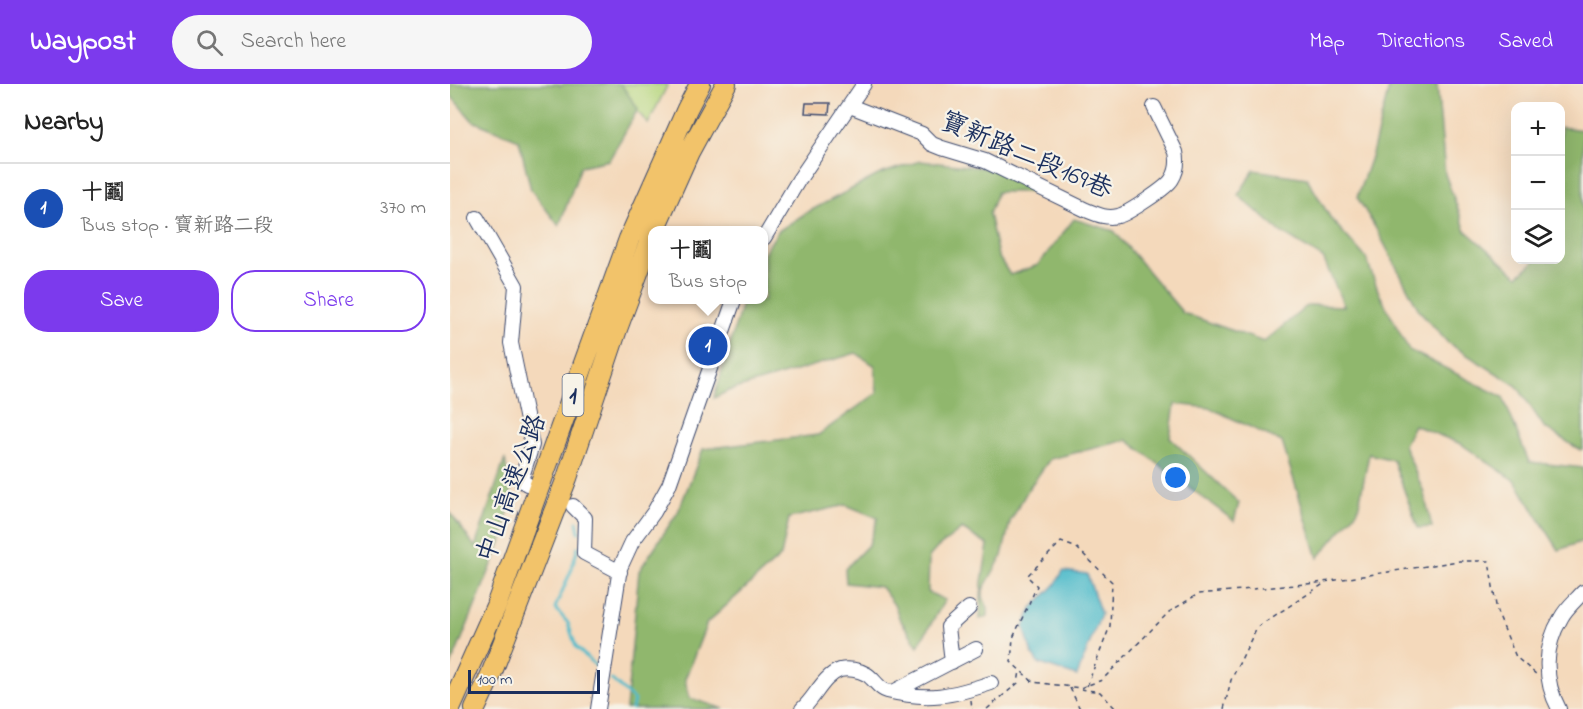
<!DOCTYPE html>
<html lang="en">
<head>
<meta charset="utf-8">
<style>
  body { margin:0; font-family:"Indie Flower","LXGW WenKai TC",sans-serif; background:#f6f6f6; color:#222 }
  .controls { position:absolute; right:18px; top:18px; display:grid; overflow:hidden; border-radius:12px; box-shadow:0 6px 24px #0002 }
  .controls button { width:54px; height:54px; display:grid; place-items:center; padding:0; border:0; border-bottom:2px solid #e0e0e0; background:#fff; color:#222; font:30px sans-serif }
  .scale { position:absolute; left:18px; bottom:15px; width:132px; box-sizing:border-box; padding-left:6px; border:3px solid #1b2f5e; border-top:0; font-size:16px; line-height:21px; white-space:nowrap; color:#1b2f5e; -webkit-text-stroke:4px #f7f3e8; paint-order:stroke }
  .you { position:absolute; left:726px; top:394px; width:21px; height:21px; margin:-15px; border:4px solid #fff; border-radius:50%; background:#1a73e8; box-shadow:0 0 0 9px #1a73e833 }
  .badge { display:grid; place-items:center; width:39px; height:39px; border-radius:50%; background:#7c3aed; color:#fff; font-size:20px; font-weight:700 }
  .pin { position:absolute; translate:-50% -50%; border:3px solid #fff; box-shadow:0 2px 6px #0006 }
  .popup { position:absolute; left:198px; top:142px; width:120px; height:78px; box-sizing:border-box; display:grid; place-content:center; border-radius:12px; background:#fff; filter:drop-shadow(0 2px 4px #0005); font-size:20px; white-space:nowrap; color:#767676 }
  .popup b { font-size:22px; color:#222 }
  .popup::after { content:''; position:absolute; left:50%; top:100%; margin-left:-12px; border:12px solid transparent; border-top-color:#fff }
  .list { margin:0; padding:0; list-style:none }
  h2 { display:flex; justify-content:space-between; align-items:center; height:78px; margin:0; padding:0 24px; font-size:26px }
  h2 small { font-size:20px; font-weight:400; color:#767676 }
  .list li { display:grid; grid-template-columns:39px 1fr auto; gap:18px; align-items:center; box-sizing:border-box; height:90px; padding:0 24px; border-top:2px solid #e0e0e0 }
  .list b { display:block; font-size:22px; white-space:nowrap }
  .list p { margin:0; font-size:20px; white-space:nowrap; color:#767676 }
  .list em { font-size:20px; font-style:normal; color:#767676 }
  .actions { display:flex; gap:12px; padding:18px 24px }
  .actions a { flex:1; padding:14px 0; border:2px solid #7c3aed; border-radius:24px; text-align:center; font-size:21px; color:#7c3aed }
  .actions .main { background:#7c3aed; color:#fff }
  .icon { flex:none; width:33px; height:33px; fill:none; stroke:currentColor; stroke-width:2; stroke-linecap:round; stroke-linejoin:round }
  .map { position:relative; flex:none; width:1133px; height:625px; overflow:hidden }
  header { display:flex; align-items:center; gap:36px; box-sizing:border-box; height:84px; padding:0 30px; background:#7c3aed; color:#fff }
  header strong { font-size:28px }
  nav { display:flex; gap:33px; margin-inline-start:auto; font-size:21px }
  .search { width:420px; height:54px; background:#f6f6f6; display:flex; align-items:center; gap:15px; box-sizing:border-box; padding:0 21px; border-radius:33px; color:#767676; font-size:22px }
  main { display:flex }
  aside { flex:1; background:#fff }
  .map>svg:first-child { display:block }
  .green { fill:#b6d67e; stroke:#68826e; stroke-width:1.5 }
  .forest { fill:#90b76d; stroke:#567366; stroke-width:1.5 }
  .water { fill:#50bbcb; stroke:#367594; stroke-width:1.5 }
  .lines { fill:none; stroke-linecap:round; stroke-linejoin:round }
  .stream { stroke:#50bbcb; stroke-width:3 }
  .building { fill:#ebac70 }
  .minor-casing { stroke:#3c486c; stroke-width:16 }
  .highway-casing { stroke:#3c486c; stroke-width:22 }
  .path { stroke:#3c486c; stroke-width:1.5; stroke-dasharray:4.5 4.5; stroke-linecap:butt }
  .minor { stroke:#fff; stroke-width:14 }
  .highway { stroke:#f2c36a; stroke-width:20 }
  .labels { text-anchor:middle; stroke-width:4.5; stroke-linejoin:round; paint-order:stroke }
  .shield { fill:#f7f3e8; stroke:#5d6a87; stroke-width:1.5 }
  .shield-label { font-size:24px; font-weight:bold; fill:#1b2f5e }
  .street-label { font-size:26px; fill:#1b2f5e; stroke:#f7f3e8 }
</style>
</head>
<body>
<header>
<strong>Waypost</strong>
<div class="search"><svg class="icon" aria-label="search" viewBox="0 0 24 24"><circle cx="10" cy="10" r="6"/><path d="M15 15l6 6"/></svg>Search here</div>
<nav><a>Map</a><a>Directions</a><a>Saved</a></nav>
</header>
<main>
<aside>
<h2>Nearby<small></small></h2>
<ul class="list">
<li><span class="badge" style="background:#1a4fb4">1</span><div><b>十鬮</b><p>Bus stop · 寶新路二段</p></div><em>370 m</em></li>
</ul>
<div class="actions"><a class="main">Save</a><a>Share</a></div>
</aside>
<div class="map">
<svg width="1133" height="625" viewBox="0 0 1133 625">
  <rect width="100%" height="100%" fill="#f7f3e8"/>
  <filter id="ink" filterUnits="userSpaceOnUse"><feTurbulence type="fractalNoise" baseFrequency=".0167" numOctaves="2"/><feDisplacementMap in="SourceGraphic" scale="12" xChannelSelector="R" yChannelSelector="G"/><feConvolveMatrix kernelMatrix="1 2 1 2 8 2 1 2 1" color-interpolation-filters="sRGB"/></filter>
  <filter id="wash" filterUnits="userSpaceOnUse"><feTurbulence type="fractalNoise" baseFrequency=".008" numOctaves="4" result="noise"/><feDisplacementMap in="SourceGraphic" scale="24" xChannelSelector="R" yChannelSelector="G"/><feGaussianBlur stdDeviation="1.35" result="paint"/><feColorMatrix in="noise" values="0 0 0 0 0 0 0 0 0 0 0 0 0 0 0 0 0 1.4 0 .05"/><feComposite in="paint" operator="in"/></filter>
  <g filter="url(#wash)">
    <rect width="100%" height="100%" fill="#f4d9bb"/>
    <!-- green -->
    <path class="green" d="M165,0H218L198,40Z"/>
    <!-- forest -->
    <path class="forest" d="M0,0H109L110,2L114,0H171L188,25L159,76L131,82L109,142L81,106L69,56L23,37L0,11Z
      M940,0H987L995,90L1016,147L1068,192L1086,176H1110L1111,43L1133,46V365L1130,366L1094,343L1067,302L998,259L969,226L928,148L907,113L922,70Z
      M470,77L544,85L596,108H547L539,130L548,172L560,191L588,181L624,135L664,147L733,229L814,258L858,221L894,222L873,174L832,149L788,111L804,86L857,94L881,135L916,174L929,209L959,266L1053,313L1079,378L1133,384V457L1109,466L1065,397L1011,360L964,341L954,361L973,406L982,443L968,444L943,376L919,370L908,426L868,474L832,358L760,324L725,320L720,354L789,419L784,437L677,356L600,375L579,404L560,438L552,472L533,506V514L538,524V532L530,535L532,498L538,461L512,445L487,464L479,473L478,508L495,516L468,562L449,534L445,522L431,503L396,499L395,485L419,460L428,434L396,421L339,434L331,472L257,539L235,595L239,614L274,625H176L189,487L228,428L253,365L368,351L427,309L425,282L406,269L278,307L264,314L293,216H314V169L328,147L356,129L430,90Z
      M55,375L61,410L54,451L0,584V428L25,463Z"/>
    <!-- water -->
    <path class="water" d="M613,487L637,490L651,530L627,592L588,579L582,570L574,543L582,524L605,501Z"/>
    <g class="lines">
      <!-- stream -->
      <path class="stream" d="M127,438L129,448
        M128,463L121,487L105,524L118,539L126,563L147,583
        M161,595L184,616L182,625"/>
    </g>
    <g id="blocks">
      <!-- building -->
      <path class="building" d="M356,19H380L379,30L355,29Z"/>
    </g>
  </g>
  <g filter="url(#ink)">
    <use href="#blocks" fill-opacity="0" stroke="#3c486c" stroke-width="1.5"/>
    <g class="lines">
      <defs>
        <path id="minor" d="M400,22L472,50L482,60L492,64L535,77L636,126C646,130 656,135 668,132C677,130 717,104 722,95C727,87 728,77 726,68L704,23
          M27,134L66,202L61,259L82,361L71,396L77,400
          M314,154L348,97L414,0
          M123,422L135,434L134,469L170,488
          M502,578L498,543L519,524
          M443,608L526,565
          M148,625L170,484L182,458L204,428L219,401L284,216
          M352,625C365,614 373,592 390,586C398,584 409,586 416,590C424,594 428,605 437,607C478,617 502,612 541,599
          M1109,625C1093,595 1094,562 1111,534C1116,524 1126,516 1133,508"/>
        <path id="highway" d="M204,146L239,68L276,0
          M0,625L46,522L179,155L237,25L250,0
          M25,625L40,593L117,394L167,245L202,151"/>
      </defs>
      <!-- minor casing -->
      <use href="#minor" class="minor-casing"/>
      <!-- highway casing -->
      <use href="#highway" class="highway-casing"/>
      <!-- path -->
      <path class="path" d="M637,602L660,542L662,498L627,464L611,458L577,492L587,502L563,554L561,578L583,598L630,604L652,596L719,528L748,510L867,499L1009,477H1039L1047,528L1066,573L1087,591
        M620,604L630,625
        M631,605L650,608L666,625
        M521,616L522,625
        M537,625L568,599L570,587
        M774,625L781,596L807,543L875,499"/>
      <!-- minor -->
      <use href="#minor" class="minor"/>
      <!-- highway -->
      <use href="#highway" class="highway"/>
    </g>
  </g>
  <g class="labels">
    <!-- shield labels -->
    <rect class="shield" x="112.5" y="290" width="21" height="42" rx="4.5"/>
    <g class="shield-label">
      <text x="123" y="319">1</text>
    </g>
    <!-- street labels -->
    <g class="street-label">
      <text transform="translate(577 70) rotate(23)" y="9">寶新路二段169巷</text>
      <text transform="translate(60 404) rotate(-70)" y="9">中山高速公路</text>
    </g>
  </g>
</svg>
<div class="controls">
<button>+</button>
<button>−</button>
<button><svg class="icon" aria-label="layers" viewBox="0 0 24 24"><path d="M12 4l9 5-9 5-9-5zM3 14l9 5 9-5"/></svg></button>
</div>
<div class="scale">100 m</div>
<div class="you"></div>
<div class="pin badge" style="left:258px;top:262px;background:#1a4fb4">1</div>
<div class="popup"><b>十鬮</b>Bus stop</div>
</div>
</main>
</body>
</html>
